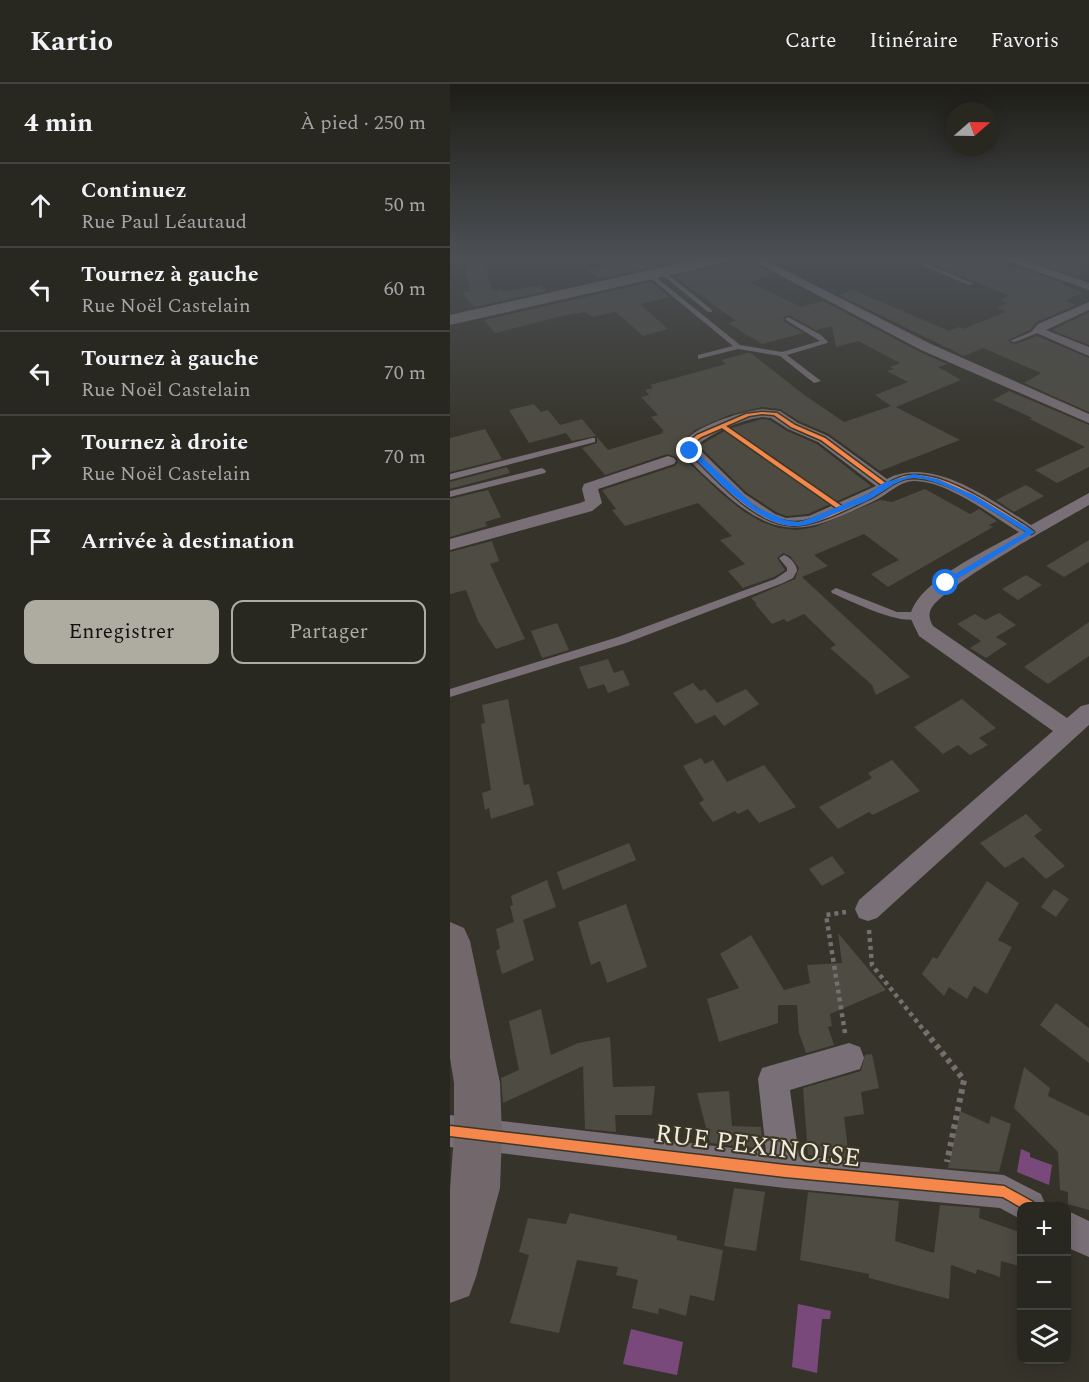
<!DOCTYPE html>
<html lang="fr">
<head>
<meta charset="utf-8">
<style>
  body { margin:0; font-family:Spectral,serif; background:#302f29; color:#f1f3f6 }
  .controls { position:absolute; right:18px; bottom:18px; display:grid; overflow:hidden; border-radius:12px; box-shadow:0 3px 15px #0003 }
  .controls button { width:54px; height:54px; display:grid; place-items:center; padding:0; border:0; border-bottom:2px solid #44443e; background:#282720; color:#f1f3f6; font:30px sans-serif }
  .compass { position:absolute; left:495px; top:18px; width:54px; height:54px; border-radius:50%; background:#282720; box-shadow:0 3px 15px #0003; rotate:70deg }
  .stop { position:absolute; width:18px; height:18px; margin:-14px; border:4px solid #1a73e8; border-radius:50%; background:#fff }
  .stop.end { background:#1a73e8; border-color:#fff; box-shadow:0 2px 6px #0008 }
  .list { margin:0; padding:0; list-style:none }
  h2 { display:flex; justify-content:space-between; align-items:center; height:78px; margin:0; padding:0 24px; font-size:26px }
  h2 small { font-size:20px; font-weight:400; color:#a5a5a5 }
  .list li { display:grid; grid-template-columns:39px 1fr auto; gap:18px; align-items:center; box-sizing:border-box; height:84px; padding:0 24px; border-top:2px solid #44443e }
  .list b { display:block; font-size:22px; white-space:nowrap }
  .list p { margin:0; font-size:20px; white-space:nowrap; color:#a5a5a5 }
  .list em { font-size:20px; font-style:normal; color:#a5a5a5 }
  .actions { display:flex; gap:12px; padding:18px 24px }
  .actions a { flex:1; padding:14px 0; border:2px solid #aeaca0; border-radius:12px; text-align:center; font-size:21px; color:#aeaca0 }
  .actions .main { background:#aeaca0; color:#111 }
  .icon { flex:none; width:33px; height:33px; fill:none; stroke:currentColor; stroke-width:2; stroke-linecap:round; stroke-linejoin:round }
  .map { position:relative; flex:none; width:639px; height:1298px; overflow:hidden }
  header { display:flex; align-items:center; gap:36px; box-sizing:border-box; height:84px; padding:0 30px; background:#282720; border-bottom:2px solid #44443e }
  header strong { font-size:28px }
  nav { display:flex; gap:33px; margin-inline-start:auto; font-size:21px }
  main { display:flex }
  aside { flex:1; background:#282720 }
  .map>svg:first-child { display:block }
  .water { fill:#7a497c }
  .building { fill:#4d4b42 }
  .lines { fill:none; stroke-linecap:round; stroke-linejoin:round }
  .path-far1 { stroke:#766f70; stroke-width:4.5; stroke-dasharray:4 4; stroke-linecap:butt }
  .path { stroke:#766f70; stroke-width:6; stroke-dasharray:4.5 4.5; stroke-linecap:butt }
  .lane { fill:#796f76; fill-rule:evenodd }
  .street { fill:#796f76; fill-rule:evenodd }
  .secondary { fill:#72676b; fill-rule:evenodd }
  .primary { fill:#777071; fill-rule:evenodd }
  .cycleway-casing { stroke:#3c3724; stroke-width:3 }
  .cycleway { fill:#f5874c; fill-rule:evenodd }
  .route { fill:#1a73e8 }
  .labels { text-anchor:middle; stroke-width:4.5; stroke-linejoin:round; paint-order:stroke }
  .near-street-label { font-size:26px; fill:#efece0; stroke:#3c3724 }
</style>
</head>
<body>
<header>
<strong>Kartio</strong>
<nav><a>Carte</a><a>Itinéraire</a><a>Favoris</a></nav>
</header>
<main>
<aside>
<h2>4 min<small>À pied · 250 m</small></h2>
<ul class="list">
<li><svg class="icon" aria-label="ahead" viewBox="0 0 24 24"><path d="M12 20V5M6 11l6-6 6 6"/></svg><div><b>Continuez</b><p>Rue Paul Léautaud</p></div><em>50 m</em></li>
<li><svg class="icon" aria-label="left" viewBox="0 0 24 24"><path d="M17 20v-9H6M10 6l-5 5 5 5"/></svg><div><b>Tournez à gauche</b><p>Rue Noël Castelain</p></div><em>60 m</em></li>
<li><svg class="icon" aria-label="left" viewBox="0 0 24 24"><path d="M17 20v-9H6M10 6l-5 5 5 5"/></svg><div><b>Tournez à gauche</b><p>Rue Noël Castelain</p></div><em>70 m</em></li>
<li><svg class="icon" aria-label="right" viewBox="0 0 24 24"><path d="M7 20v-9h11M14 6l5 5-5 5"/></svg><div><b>Tournez à droite</b><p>Rue Noël Castelain</p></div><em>70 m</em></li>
<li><svg class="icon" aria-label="arrive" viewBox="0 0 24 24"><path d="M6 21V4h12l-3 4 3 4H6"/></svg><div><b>Arrivée à destination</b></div></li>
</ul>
<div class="actions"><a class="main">Enregistrer</a><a>Partager</a></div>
</aside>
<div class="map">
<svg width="639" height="1298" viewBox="0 0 639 1298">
  <rect width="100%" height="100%" fill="#36342a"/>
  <!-- water -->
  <path class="water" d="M571,1065L580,1069V1073L602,1081L599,1101L567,1088Z
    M348,1220L381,1227L380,1235H372L367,1289L342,1283Z
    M181,1245L233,1258L227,1291L173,1280Z"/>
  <!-- building -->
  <path class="building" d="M174,173H249L148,195L137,186L179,177Z
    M290,173L323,191L299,198L351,223L373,217L470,268L497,280L488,283L511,296L446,323L510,356L430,387L379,350L349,337L330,325L312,323L279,331L245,346L228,361L241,381L272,410L293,427L312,438L329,444L347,446L365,443L430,416L442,418L475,405L520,430L529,425L547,437L539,441L543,443L438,503L421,490L449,476L414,450L364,471L378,482L352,493L460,593L426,611L422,601L380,564L386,561L354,530L337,538L334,535L322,540L305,520H307L301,514L345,495L349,484L340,472L333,469L327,474L335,486L324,493L293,504L278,487L295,480L270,456L282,452L248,419L175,442L162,426L166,425L152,406L225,382L228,378L226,373L217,370L155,391L132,364L147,359V353L158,366L213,349L211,348L214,347L201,333L208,331L191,313L199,311L195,306L203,304L200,301L276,280L271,276L297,269H301L353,310L394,338L441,322L425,311L458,298L437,287L444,285L440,283L450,279L408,257L386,263L382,242L366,246L339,231L334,233L333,237L353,249L312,260L278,239L286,237L224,192L278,180Z
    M513,173H529L566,186L564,182L610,198L632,209L614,217L626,221L587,238L580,246L558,256L560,259L566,260L587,252L639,274V328L574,299L591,289L533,264L514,272L389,211L403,206L499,247L509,243L513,245L556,228L547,223L558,219L550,216L560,212L487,182Z
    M582,173H606L631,181L624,184L635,187L625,192L576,175Z
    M33,175L42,207L51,206L53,208L91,201L97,207L24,223L12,208L20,207L14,178Z
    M201,198L220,213L190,220L218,245L193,252L166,228L142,233L135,228L112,232L45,249L34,236Z
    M639,228V261L602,246Z
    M559,307L639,341V383L607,399L585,386L635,363L580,335L582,334L543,316Z
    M84,320L91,328L98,326L110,341L132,335L146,352L122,357L116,349L79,359L59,326Z
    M312,335L320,336L337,347L367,360L421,402L358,430L336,432L326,428L296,408L249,362L278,345Z
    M35,345L52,375L0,388V354Z
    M57,383L60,389L0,405V398Z
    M576,401L594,412L564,428L546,416Z
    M38,406L51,433L35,438L37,442L0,453V415Z
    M639,456V478L614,493L596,482Z
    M42,457L49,477L40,480L75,555L46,565L28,537L16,506L0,510V468Z
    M576,491L592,501L568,516L552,505Z
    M549,529L566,541L546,553L557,560L536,574L520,564L531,557L507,540L525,530L535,536Z
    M639,538V572L598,600L574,583Z
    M107,539L119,566L92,574L81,547Z
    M158,575L164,589L173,586L180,601L158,609L154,600L138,605L129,583Z
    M243,599L250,607L255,605L267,619L296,605L309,620L274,642L265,631L246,640L223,609Z
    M58,615L74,701L79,700L84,721L41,735L39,724L35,726L32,709L41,706L31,640L35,639L32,621Z
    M512,615L546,644L529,654L538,661L520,671L508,661L493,670L464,643Z
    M251,674L255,680L263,676L277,698L314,681L346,723L309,739L298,725L288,730L285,727L263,738L249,719L254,716L233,682Z
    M442,676L470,707L423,731L419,728L388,745L369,723L422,694L418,689Z
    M576,730L592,746L584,752L615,782L596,795L573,773L555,784L530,759Z
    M179,759L186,776L113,806L107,788Z
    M382,772L395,789L372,802L359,785Z
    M97,796L106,823L73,836L84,876L52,890L46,867L50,864L46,845L64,838L60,822L63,821L61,812Z
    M537,797L569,819L548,856L562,863L537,910L524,902L517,915L499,903L494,912L472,890L483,873L487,875Z
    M604,805L619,815L606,833L591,823Z
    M176,820L197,883L157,899L150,877L141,881L128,838Z
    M388,849L436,906L380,930L382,942L378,943L384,961L356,969L349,949L347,921H328V939L269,958L257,915L289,904L270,870L301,851L334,906L360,899L357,881L392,879Z
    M606,919L639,944V979L590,941Z
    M91,925L101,971L128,959L160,953L163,1003L205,1002L202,1031H165L166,1048L135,1045L133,982L53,1019L51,994L69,986L59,937Z
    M422,970L429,1004L411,1008L414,1030L394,1033L399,1074L358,1071L353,1004L411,987L415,971Z
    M574,983L600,1004L598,1012L639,1032V1126L618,1120V1108L610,1106L608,1068L564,1024Z
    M279,1007L282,1042L311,1043L313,1065L260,1059L247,1009Z
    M510,1027L539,1040L541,1032L561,1040L549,1088L498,1084Z
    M284,1104L315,1108L306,1167L274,1162Z
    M358,1108L449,1117L445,1157L484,1169L490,1121L530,1124L529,1134L572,1149V1183L551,1177L550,1193L527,1185L526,1190L501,1181L499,1215L419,1194V1190L350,1176Z
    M120,1129L227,1152V1156L273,1166L264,1217L240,1211L236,1232L209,1224L208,1230L182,1224L188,1196L166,1191L168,1183L127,1176L109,1249L60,1239L79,1171L69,1168L78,1134L116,1140Z"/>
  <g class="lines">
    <!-- path-far1 -->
    <path class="path-far1" d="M419,846L422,881L476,949
      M395,949L376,831L396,828"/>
    <!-- path -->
    <path class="path" d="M475,947L514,996L497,1078"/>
    <!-- lane -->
    <path class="lane" d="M453,173H460L524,200L519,201Z
      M210,187H214L262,226V228H258L210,189Z
      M198,190H202L290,261L332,268L370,257L336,236L335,235L338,233L371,251L378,258L377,259L337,271L371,297L364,299L330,272L288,265L248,275V271L283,262L198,192Z
      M588,245L590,246V248L565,258L560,257Z
      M142,354H145V358L0,396V390Z
      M92,384L96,387L95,389L0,413V407Z
      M334,471C340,473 347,481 347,487L343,494L333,499L176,559L0,613V605L168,553L325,495L337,487V484L329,474Z
      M386,504L447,528H468L473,532C457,546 401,517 382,509L381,507Z"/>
    <!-- street -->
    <path class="street" d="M296,173H309L481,260L639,330V339L471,266Z
      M551,173H565L639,199V206L552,175Z
      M639,218V226L596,246L639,263V272L582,247L588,240Z
      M312,325L330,327L348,339L378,352L437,395C482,370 544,418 581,441L639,409V421C610,438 492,502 481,525C478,531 480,537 483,542L617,634L631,622L639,620V641L427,834L418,837L409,834L405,825L409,816L603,647L469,552L460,533C466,497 539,466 569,448C541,431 496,396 463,397C449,398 438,410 426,416C361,447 332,461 273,408C261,397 235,376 230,361C245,342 289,328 312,325ZM312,333L321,334L338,345L368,358L426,402L359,432L336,434L325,430L295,410L246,362C263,348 291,336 312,333Z
      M218,372L224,374L226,377L224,380L148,405L152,419L142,427L0,466V455L130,419L135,417L132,405L134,400Z
      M399,959L410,963L414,974L410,985L340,1006L349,1072L554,1091L591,1110L596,1122H572V1136L550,1124L335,1104L0,1063V1031L316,1068L308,995L312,984Z
      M616,1126L639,1137V1173L616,1163Z"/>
    <!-- secondary -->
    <path class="secondary" d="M0,838L14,844L20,857L50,999L52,1051L50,1104L26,1193L19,1212L0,1219V1105L4,1051V999L0,974Z"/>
    <!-- primary -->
    <path class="primary" d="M258,173H286L278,178L0,241V231Z"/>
    <defs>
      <path id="cycleway" d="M312,328L327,329L345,341L375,354L437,400C445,395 453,391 463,391C494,390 531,414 557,430C566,436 576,441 584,448L581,450L579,449C548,430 500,394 464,394C447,393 434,408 419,415C397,425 374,438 350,441C308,447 267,394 238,368L235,361L247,351L296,330ZM312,330L324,331L341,343L371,356L433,402L419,411L393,423L276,342L299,332ZM272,344L388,425C376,430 362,437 348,438C309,441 269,391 242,366L241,361L251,353Z
        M0,1042L335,1081L554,1102L583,1118L585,1122H572V1124L553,1113L335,1093L0,1052Z"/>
    </defs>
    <!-- cycleway casing -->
    <use href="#cycleway" class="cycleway-casing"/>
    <!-- cycleway -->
    <use href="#cycleway" class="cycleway"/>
  </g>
  <!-- sky -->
  <linearGradient id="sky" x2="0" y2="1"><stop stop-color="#1e1d17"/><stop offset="0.49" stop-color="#4c5055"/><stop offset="1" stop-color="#4c5055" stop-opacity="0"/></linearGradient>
  <rect width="639" height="354" fill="url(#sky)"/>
  <!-- route -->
  <path class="route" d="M238,365H243L306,423L335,436L349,438L361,434L420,409L433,399L464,390L488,395L524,411L585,448L496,502L492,499L493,497L576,448C547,431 499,397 466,394C451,393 437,405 425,412C415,419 402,422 392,427C378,432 363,441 349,442C308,445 265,393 238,368Z"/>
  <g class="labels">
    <!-- near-street labels -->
    <g class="near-street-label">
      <text transform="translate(308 1061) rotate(7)" y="9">RUE PEXINOISE</text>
    </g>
  </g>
</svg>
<div class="controls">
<button>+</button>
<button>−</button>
<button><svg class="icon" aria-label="layers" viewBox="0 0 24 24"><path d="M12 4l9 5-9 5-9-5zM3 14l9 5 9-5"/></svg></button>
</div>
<svg class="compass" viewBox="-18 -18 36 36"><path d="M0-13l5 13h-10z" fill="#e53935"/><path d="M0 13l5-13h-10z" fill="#a5a5a5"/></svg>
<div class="stop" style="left:496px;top:499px"></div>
<div class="stop end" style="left:240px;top:367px"></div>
</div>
</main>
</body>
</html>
